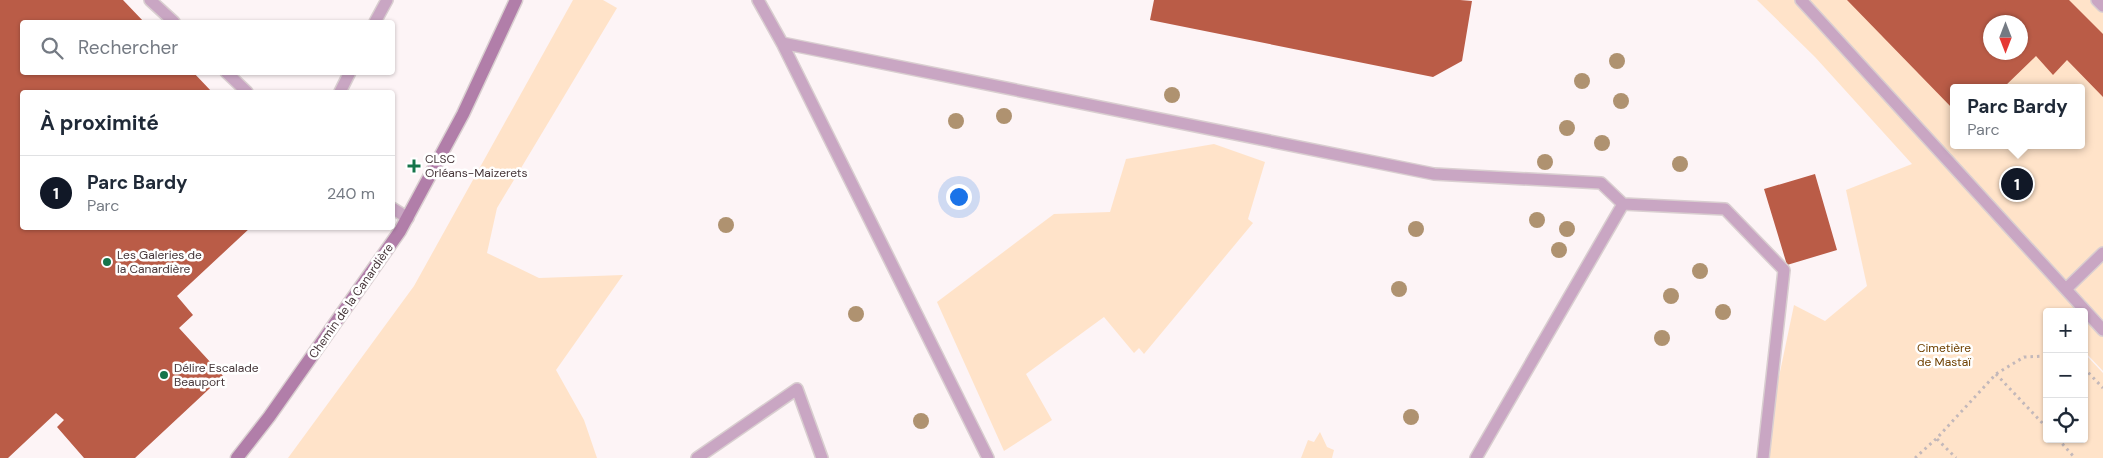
<!DOCTYPE html>
<html lang="fr">
<head>
<meta charset="utf-8">
<style>
  body { margin:0; font-family:"DM Sans",sans-serif; background:#f6f6f7; color:#1f2937 }
  .controls { position:absolute; right:15px; bottom:15px; display:grid; overflow:hidden; border-radius:5px; box-shadow:0 1px 4px #0004 }
  .controls button { width:45px; height:45px; display:grid; place-items:center; padding:0; border:0; border-bottom:1px solid #e0e1e3; background:#fff; color:#1f2937; font:25px sans-serif }
  .compass { position:absolute; left:1983px; top:15px; width:45px; height:45px; border-radius:50%; background:#fff; box-shadow:0 1px 4px #0004; rotate:180deg }
  .you { position:absolute; left:958px; top:196px; width:18px; height:18px; margin:-12px; border:4px solid #fff; border-radius:50%; background:#1a73e8; box-shadow:0 0 0 8px #1a73e833 }
  .badge { display:grid; place-items:center; width:32px; height:32px; border-radius:50%; background:#111827; color:#fff; font-size:16px; font-weight:700 }
  .pin { position:absolute; translate:-50% -50%; border:2px solid #fff; box-shadow:0 1px 5px #0006 }
  .popup { position:absolute; left:1950px; top:84px; width:135px; height:65px; box-sizing:border-box; display:grid; place-content:center; border-radius:5px; background:#fff; filter:drop-shadow(0 1px 4px #0005); font-size:16px; white-space:nowrap; color:#747a83 }
  .popup b { font-size:19px; color:#1f2937 }
  .popup::after { content:''; position:absolute; left:50%; top:100%; margin-left:-10px; border:10px solid transparent; border-top-color:#fff }
  .list { margin:0; padding:0; list-style:none }
  h2 { display:flex; justify-content:space-between; align-items:center; height:65px; margin:0; padding:0 20px; font-size:21px }
  h2 small { font-size:16px; font-weight:400; color:#747a83 }
  .list li { display:grid; grid-template-columns:32px 1fr auto; gap:15px; align-items:center; box-sizing:border-box; height:75px; padding:0 20px; border-top:1px solid #e0e1e3 }
  .list b { display:block; font-size:19px; white-space:nowrap }
  .list p { margin:0; font-size:16px; white-space:nowrap; color:#747a83 }
  .list em { font-size:16px; font-style:normal; color:#747a83 }
  .icon { flex:none; width:28px; height:28px; fill:none; stroke:currentColor; stroke-width:2; stroke-linecap:round; stroke-linejoin:round }
  .map { position:relative; flex:none; width:2103px; height:458px; overflow:hidden }
  .search { position:absolute; background:#fff; box-shadow:0 1px 4px #0004; left:20px; top:20px; width:375px; height:55px; display:flex; align-items:center; gap:12px; box-sizing:border-box; padding:0 18px; border-radius:5px; color:#747a83; font-size:19px }
  .panel { position:absolute; background:#fff; box-shadow:0 1px 4px #0004; left:20px; top:90px; width:375px; height:140px; border-radius:5px }
  .map>svg:first-child { display:block }
  .green { fill:#ffe3c9; fill-rule:evenodd }
  .building { fill:#ba5c47; fill-rule:evenodd }
  .lines { fill:none; stroke-linecap:round; stroke-linejoin:round }
  .service-casing { stroke:#d9ced0; stroke-width:14 }
  .secondary-casing { stroke:#d9ced0; stroke-width:15 }
  .path { stroke:#c3b8ba; stroke-width:3; stroke-dasharray:2.5 4; stroke-linecap:butt }
  .service { stroke:#c9a6c3; stroke-width:11 }
  .secondary { stroke:#b17ea9; stroke-width:12 }
  .tree { fill:#af9270 }
  .poi-dot { fill:#15744a; stroke:#fff; stroke-width:2 }
  .labels { text-anchor:middle; stroke-width:5; stroke-linejoin:round; paint-order:stroke }
  .poi-label { font-size:12px; fill:#47373a; stroke:#fff; text-anchor:start }
  .street-label { font-size:12px; fill:#47373a; stroke:#fff }
  .park-label { font-size:12px; fill:#704203; stroke:#fff }
</style>
</head>
<body>
<div class="map">
<svg width="2103" height="458" viewBox="0 0 2103 458">
  <rect width="100%" height="100%" fill="#fdf4f6"/>
  <!-- green -->
  <path class="green" d="M573,0H603L617,8L497,208L487,253L539,278L623,275L556,370L584,420L597,458H288L414,286Z
    M1757,0H2103V371L2084,351V312H2047V439H2084V353L2103,373V458H1762L1794,305L1825,321L1867,286L1846,190L1912,164L1815,57ZM1990,22H2020V52H1990ZM1953,88H2081V145H1953Z
    M1214,144L1265,162L1248,219L1253,223L1144,354L1139,348L1134,353L1104,317L1026,374L1052,420L1004,451L937,302L1054,214L1110,212L1126,159Z
    M1320,432L1327,447L1334,450L1332,458H1301L1308,440L1314,442Z"/>
  <!-- building -->
  <path class="building" d="M0,0H123L144,22H22V72H193L212,92H22V228H250L177,296L193,315L179,328L223,376L135,458H84L57,427L64,420L56,413L8,458H0Z
    M1154,0H1460L1472,1L1462,61L1433,77L1150,20Z
    M1847,0H2069L2103,34V97L2067,60L2053,75L2036,56L2003,88H1953V109ZM1990,22H2020V52H1990Z
    M1815,174L1837,250L1787,265L1764,189Z"/>
  <g class="lines">
    <defs>
      <path id="service" d="M150,0L174,22
        M758,0L782,43L988,458
        M1801,0L2103,330
        M2097,0L2103,6
        M375,22L387,0
        M782,43L1434,174L1601,183L1623,204L1725,209L1784,270L1763,458
        M226,72L247,92
        M340,92L350,72
        M392,208L408,218
        M2066,289L2103,253
        M697,458L797,389L822,458
        M1476,458L1623,204"/>
      <path id="secondary" d="M237,458L269,417L400,231L463,114L516,0"/>
    </defs>
    <!-- service casing -->
    <use href="#service" class="service-casing"/>
    <!-- secondary casing -->
    <use href="#secondary" class="secondary-casing"/>
    <!-- path -->
    <path class="path" d="M2084,368L2103,388
      M1996,374L2047,428
      M1937,439L1956,458
      M2058,439L2075,458
      M1915,458L1937,438L1996,374L2024,357L2047,356"/>
    <!-- service -->
    <use href="#service" class="service"/>
    <!-- secondary -->
    <use href="#secondary" class="secondary"/>
  </g>
  <!-- trees -->
  <g class="tree">
    <circle cx="1617" cy="61" r="8"/>
    <circle cx="1582" cy="81" r="8"/>
    <circle cx="1172" cy="95" r="8"/>
    <circle cx="1621" cy="101" r="8"/>
    <circle cx="1004" cy="116" r="8"/>
    <circle cx="956" cy="121" r="8"/>
    <circle cx="1567" cy="128" r="8"/>
    <circle cx="1602" cy="143" r="8"/>
    <circle cx="1545" cy="162" r="8"/>
    <circle cx="1680" cy="164" r="8"/>
    <circle cx="1537" cy="220" r="8"/>
    <circle cx="726" cy="225" r="8"/>
    <circle cx="1416" cy="229" r="8"/>
    <circle cx="1567" cy="229" r="8"/>
    <circle cx="1559" cy="250" r="8"/>
    <circle cx="1700" cy="271" r="8"/>
    <circle cx="1399" cy="289" r="8"/>
    <circle cx="1671" cy="296" r="8"/>
    <circle cx="1723" cy="312" r="8"/>
    <circle cx="856" cy="314" r="8"/>
    <circle cx="1662" cy="338" r="8"/>
    <circle cx="1411" cy="417" r="8"/>
    <circle cx="921" cy="421" r="8"/>
  </g>
  <!-- markers -->
  <g class="poi-dot">
    <path d="M411.5 158.5h5v5h5v5h-5v5h-5v-5h-5v-5h5z"/>
    <circle cx="107" cy="262" r="5"/>
    <circle cx="164" cy="375" r="5"/>
  </g>
  <g class="labels">
    <!-- poi labels -->
    <g class="poi-label">
      <text x="425" y="163">CLSC<tspan x="425" dy="14">Orléans-Maizerets</tspan></text>
      <text x="117" y="259">Les Galeries de<tspan x="117" dy="14">la Canardière</tspan></text>
      <text x="174" y="372">Délire Escalade<tspan x="174" dy="14">Beauport</tspan></text>
    </g>
    <!-- street labels -->
    <g class="street-label">
      <text transform="translate(351 301) rotate(-55)" y="4">Chemin de la Canardière</text>
    </g>
    <!-- park labels -->
    <g class="park-label">
      <text x="1944" y="352">Cimetière<tspan x="1944" dy="14">de Mastaï</tspan></text>
    </g>
  </g>
</svg>
<div class="controls">
<button>+</button>
<button>−</button>
<button><svg class="icon" aria-label="locate" viewBox="0 0 24 24"><circle cx="12" cy="12" r="6"/><path d="M12 2v4M12 18v4M2 12h4M18 12h4"/></svg></button>
</div>
<svg class="compass" viewBox="-18 -18 36 36"><path d="M0-13l5 13h-10z" fill="#e53935"/><path d="M0 13l5-13h-10z" fill="#747a83"/></svg>
<div class="you"></div>
<div class="pin badge" style="left:2017px;top:184px">1</div>
<div class="popup"><b>Parc Bardy</b>Parc</div>
<div class="search"><svg class="icon" aria-label="search" viewBox="0 0 24 24"><circle cx="10" cy="10" r="6"/><path d="M15 15l6 6"/></svg>Rechercher</div>
<section class="panel">
<h2>À proximité<small></small></h2>
<ul class="list">
<li><span class="badge">1</span><div><b>Parc Bardy</b><p>Parc</p></div><em>240 m</em></li>
</ul>
</section>
</div>
</body>
</html>
